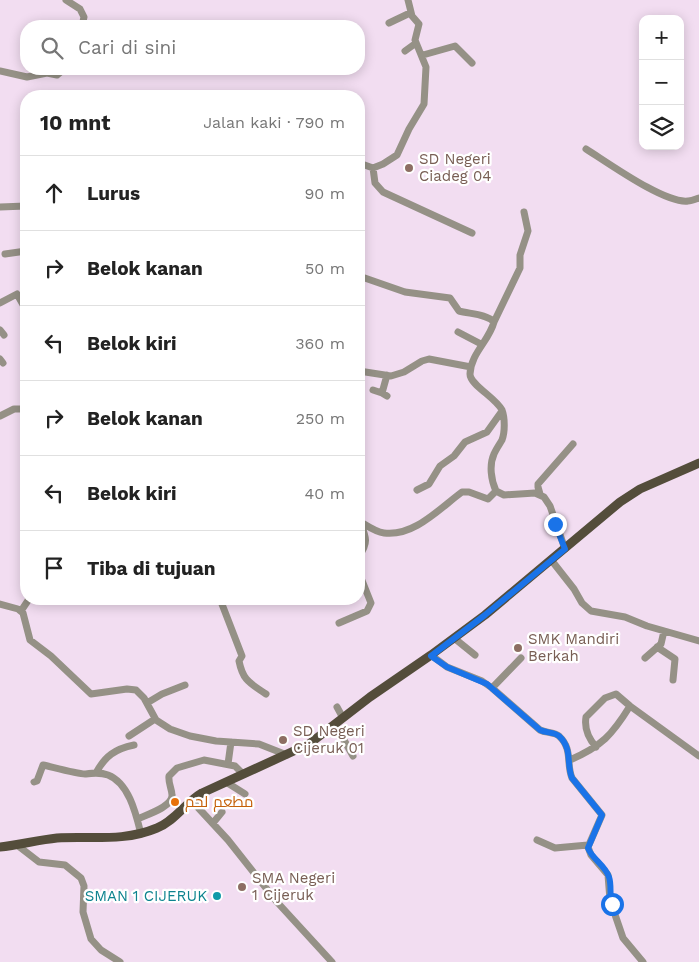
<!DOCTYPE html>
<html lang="id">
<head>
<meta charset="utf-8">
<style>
  body { margin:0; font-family:"Work Sans",Cairo,sans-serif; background:#f6f6f6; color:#222 }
  .controls { position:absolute; right:15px; top:15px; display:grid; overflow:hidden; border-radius:10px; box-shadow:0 2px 12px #0003 }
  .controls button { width:45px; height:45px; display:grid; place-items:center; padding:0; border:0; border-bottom:1px solid #e0e0e0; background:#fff; color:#222; font:25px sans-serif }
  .stop { position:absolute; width:15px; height:15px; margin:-11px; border:4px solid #1a73e8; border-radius:50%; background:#fff }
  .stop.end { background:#1a73e8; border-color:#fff; box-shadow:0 1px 5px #0008 }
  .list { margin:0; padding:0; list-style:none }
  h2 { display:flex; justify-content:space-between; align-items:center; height:65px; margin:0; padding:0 20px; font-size:21px }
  h2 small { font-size:16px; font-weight:400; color:#767676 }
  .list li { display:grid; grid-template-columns:32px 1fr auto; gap:15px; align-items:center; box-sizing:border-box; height:75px; padding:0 20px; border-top:1px solid #e0e0e0 }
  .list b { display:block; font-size:19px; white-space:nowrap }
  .list em { font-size:16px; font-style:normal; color:#767676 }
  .icon { flex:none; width:28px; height:28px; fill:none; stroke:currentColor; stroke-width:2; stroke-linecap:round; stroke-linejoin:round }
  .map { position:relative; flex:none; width:699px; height:962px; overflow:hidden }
  .search { position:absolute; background:#fff; box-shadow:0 2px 12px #0003; left:20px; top:20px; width:345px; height:55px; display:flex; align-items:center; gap:12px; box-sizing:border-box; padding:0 18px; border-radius:20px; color:#767676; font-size:19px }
  .panel { position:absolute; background:#fff; box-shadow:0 2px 12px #0003; left:20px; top:90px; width:345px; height:515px; border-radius:20px }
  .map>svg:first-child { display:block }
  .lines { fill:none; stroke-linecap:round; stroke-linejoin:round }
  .minor { stroke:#959186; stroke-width:7 }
  .major { stroke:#544d3b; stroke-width:9 }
  .route { stroke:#1a73e8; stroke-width:6 }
  .education-dot { fill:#8d6e63; stroke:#fff; stroke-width:2 }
  .food-dot { fill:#e8710a; stroke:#fff; stroke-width:2 }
  .culture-dot { fill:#0f9aa8; stroke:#fff; stroke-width:2 }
  .labels { text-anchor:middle; stroke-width:4.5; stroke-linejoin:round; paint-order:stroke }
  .education-label { font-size:15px; fill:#785e54; stroke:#fff; text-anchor:start }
  .food-label { font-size:15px; fill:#c56008; stroke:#fff; text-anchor:start }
  .culture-label { font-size:15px; fill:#0d838f; stroke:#fff; text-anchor:end }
</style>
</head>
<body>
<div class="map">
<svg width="699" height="962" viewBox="0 0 699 962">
  <rect width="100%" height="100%" fill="#f2ddf1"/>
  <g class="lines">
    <!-- minor -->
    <path class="minor" d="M66,0L80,9L84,17L82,26
      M389,23L410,13
      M405,51L416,43
      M423,55L455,46L472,63
      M0,71L27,77L47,73L57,75L64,69
      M586,149C607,162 665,204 688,201C692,201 696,199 699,198
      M359,163L373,168L383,164L397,155L409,129L424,104L426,67L415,40L419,24L412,16L408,0
      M373,168L375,183L383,192L472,233
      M0,207L26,206
      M5,254L26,251
      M359,276L405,292L450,298L459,311C470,314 487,314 494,322C489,341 471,353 470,374C470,385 495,397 502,410C505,418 505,432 502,440C499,445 496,449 494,454C489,465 491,480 496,491L504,495L535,493L544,497L550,506L565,549
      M0,303L17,294L26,310
      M494,322L520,268V255L528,231L524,212
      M0,330L4,335
      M458,332L481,344
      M0,359L3,363
      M359,371L391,376L404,372L422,361L429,359L471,367
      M373,390L382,393L387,396
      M382,393L387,375
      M0,416L14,409H26
      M417,490L429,484L440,466L454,456L465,442L487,432L502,411
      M540,494L538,487V484L573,444
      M359,521C366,525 375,532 384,533C414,537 440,508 462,492H469L488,499L496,491
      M359,556C369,542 366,537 360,522
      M552,561L574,589L582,603L591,611L625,617L647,626L699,641
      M220,599L242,656L239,661C243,681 250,683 266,694
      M0,604L18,609L23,613L30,640L51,656L91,694L127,689L136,690L144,698L156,720L170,729L190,736L216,741L259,744L287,755
      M21,611L29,599
      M339,623L367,611L371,603L359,573
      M454,638L475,655
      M657,647L675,659L673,680
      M431,655L447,667L482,681L492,688L540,730C546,733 554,732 559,736C573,749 566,764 572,778L602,815L588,847L591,855L608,875L610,900L623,938L643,962
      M645,658L661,644L664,631
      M492,688L521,658
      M147,703L162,694L185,685
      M630,706L699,756
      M337,707L343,718
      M335,724L353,756
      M129,736L155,719
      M570,760C602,746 612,735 630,706L616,694L605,698L586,717C584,729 589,739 596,747
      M228,764L231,742
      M96,773C105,756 115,749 134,745
      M34,782L37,781L43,765C52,767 77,774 85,774C93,773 100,772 108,775C129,783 136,814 141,834
      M226,782L245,794
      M191,800L228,840L277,902L332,962
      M137,819C146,815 173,807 172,795C172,789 168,783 169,776L177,768L204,760L235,766L243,774
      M213,823L222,812
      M537,840L555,848L588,845
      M17,845L39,862L65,865L81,878L84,886L83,912L91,939L101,950L120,962"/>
    <!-- major -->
    <path class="major" d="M0,847C19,845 38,840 57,838C91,836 124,842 157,828C175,821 185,803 202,793L309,744L370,697L431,655L485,615L620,502L640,489L699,463"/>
  </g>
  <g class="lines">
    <!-- route -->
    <path class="route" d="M555,524L565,549L485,615L431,656L447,667L487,684L540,730C546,733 554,732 559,736C573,749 566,764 572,778L602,815L588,848C592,859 605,865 609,877C612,886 609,895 612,904"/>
  </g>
  <!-- markers -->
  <g class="education-dot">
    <circle cx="409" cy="168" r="5"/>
    <circle cx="518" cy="648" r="5"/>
    <circle cx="283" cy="740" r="5"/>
    <circle cx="242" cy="887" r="5"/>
  </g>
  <circle class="food-dot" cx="175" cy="802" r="5"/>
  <circle class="culture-dot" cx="217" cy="896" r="5"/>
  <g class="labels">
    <!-- education labels -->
    <g class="education-label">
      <text x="419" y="164">SD Negeri<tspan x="419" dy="17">Ciadeg 04</tspan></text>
      <text x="528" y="644">SMK Mandiri<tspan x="528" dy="17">Berkah</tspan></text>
      <text x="293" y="736">SD Negeri<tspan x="293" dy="17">Cijeruk 01</tspan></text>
      <text x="252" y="883">SMA Negeri<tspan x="252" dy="17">1 Cijeruk</tspan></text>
    </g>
    <!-- food labels -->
    <g class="food-label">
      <text x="185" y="807">مطعم لحم</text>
    </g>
    <!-- culture labels -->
    <g class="culture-label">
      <text x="207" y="901">SMAN 1 CIJERUK</text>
    </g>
  </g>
</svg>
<div class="controls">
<button>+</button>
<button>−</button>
<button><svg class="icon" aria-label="layers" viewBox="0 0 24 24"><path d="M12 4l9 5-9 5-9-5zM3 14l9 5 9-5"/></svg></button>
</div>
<div class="stop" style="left:612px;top:904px"></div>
<div class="stop end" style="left:555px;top:524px"></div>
<div class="search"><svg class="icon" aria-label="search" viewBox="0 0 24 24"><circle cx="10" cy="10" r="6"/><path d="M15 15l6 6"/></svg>Cari di sini</div>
<section class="panel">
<h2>10 mnt<small>Jalan kaki · 790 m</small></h2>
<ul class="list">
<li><svg class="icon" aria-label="ahead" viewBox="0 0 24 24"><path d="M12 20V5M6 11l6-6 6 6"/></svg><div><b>Lurus</b></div><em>90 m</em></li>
<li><svg class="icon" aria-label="right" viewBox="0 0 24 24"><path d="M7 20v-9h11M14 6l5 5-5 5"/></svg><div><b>Belok kanan</b></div><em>50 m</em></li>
<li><svg class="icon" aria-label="left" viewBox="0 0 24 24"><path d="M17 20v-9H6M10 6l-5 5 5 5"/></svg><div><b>Belok kiri</b></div><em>360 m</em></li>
<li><svg class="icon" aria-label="right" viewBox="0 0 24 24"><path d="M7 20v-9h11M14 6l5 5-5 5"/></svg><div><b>Belok kanan</b></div><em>250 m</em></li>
<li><svg class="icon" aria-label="left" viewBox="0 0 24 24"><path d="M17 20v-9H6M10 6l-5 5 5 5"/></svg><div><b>Belok kiri</b></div><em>40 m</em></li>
<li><svg class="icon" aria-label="arrive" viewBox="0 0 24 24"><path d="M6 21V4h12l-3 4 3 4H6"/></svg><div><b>Tiba di tujuan</b></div></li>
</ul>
</section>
</div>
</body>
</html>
